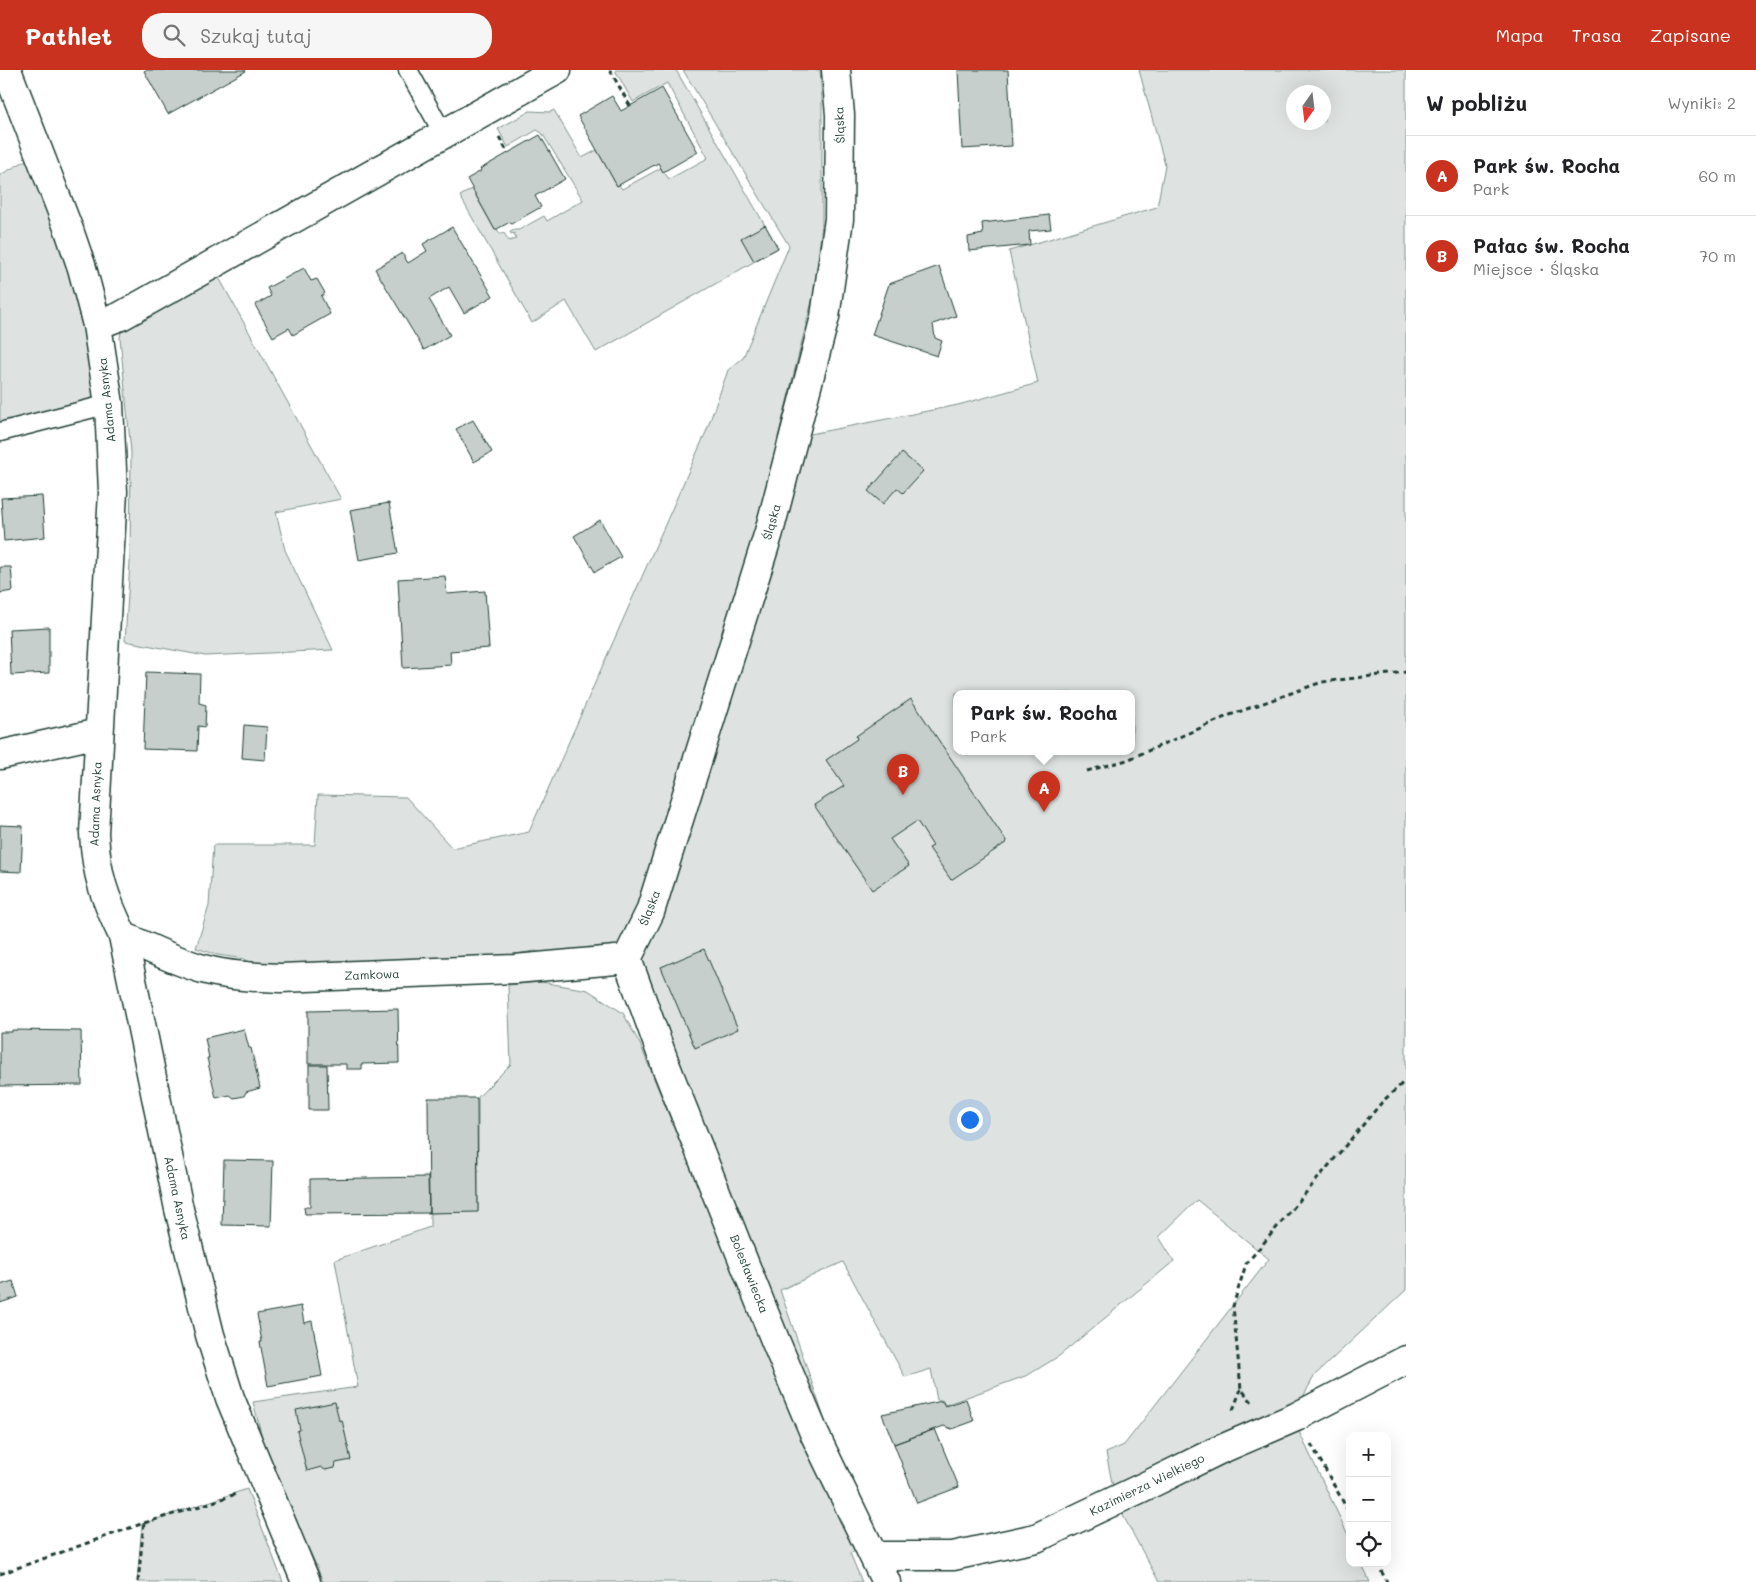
<!DOCTYPE html>
<html lang="pl">
<head>
<meta charset="utf-8">
<style>
  body { margin:0; font-family:Mali,sans-serif; background:#f6f6f6; color:#202124 }
  .controls { position:absolute; right:15px; bottom:15px; display:grid; overflow:hidden; border-radius:10px; box-shadow:0 5px 20px #0002 }
  .controls button { width:45px; height:45px; display:grid; place-items:center; padding:0; border:0; border-bottom:1px solid #e0e0e0; background:#fff; color:#202124; font:25px sans-serif }
  .compass { position:absolute; left:1286px; top:15px; width:45px; height:45px; border-radius:50%; background:#fff; box-shadow:0 5px 20px #0002; rotate:194deg }
  .you { position:absolute; left:969px; top:1049px; width:18px; height:18px; margin:-12px; border:4px solid #fff; border-radius:50%; background:#1a73e8; box-shadow:0 0 0 8px #1a73e833 }
  .badge { display:grid; place-items:center; width:32px; height:32px; border-radius:50%; background:#c8321e; color:#fff; font-size:16px; font-weight:700 }
  .pin { position:absolute; translate:-50% -41px; filter:drop-shadow(0 1px 2px #0008) }
  .pin::after { content:''; position:absolute; top:26px; width:18px; height:15px; background:inherit; clip-path:polygon(0 0,100% 0,50% 100%) }
  .popup { position:absolute; left:953px; top:620px; width:182px; height:65px; box-sizing:border-box; display:grid; place-content:center; border-radius:10px; background:#fff; filter:drop-shadow(0 1px 4px #0005); font-size:16px; white-space:nowrap; color:#757577 }
  .popup b { font-size:19px; color:#202124 }
  .popup::after { content:''; position:absolute; left:50%; top:100%; margin-left:-10px; border:10px solid transparent; border-top-color:#fff }
  .list { margin:0; padding:0; list-style:none }
  h2 { display:flex; justify-content:space-between; align-items:center; height:65px; margin:0; padding:0 20px; font-size:21px }
  h2 small { font-size:16px; font-weight:400; color:#757577 }
  .list li { display:grid; grid-template-columns:32px 1fr auto; gap:15px; align-items:center; box-sizing:border-box; height:80px; padding:0 20px; border-top:1px solid #e0e0e0 }
  .list b { display:block; font-size:19px; white-space:nowrap }
  .list p { margin:0; font-size:16px; white-space:nowrap; color:#757577 }
  .list em { font-size:16px; font-style:normal; color:#757577 }
  .icon { flex:none; width:28px; height:28px; fill:none; stroke:currentColor; stroke-width:2; stroke-linecap:round; stroke-linejoin:round }
  .map { position:relative; flex:none; width:1406px; height:1512px; overflow:hidden }
  header { display:flex; align-items:center; gap:30px; box-sizing:border-box; height:70px; padding:0 25px; background:#c8321e; color:#fff }
  header strong { font-size:24px }
  nav { display:flex; gap:28px; margin-inline-start:auto; font-size:18px }
  .search { width:350px; height:45px; background:#f6f6f6; display:flex; align-items:center; gap:12px; box-sizing:border-box; padding:0 18px; border-radius:20px; color:#757577; font-size:19px }
  main { display:flex }
  aside { flex:1; background:#fff }
  .map>svg:first-child { display:block }
  .green { fill:#dee3e2; stroke:#7e908b; fill-rule:evenodd }
  .building { fill:#c7cfcc; stroke:#1f3d34 }
  .lines { fill:none; stroke-linecap:round; stroke-linejoin:round }
  .service-casing { stroke:#1f3d34; stroke-width:21 }
  .minor-casing { stroke:#1f3d34; stroke-width:31 }
  .path { stroke:#1f3d34; stroke-width:3; stroke-dasharray:5 4; stroke-linecap:butt }
  .service { stroke:#fff; stroke-width:18 }
  .minor { stroke:#fff; stroke-width:28 }
  .labels { text-anchor:middle; stroke-width:5; stroke-linejoin:round; paint-order:stroke }
  .street-label { font-size:12px; fill:#1f3d34; stroke:#fff }
</style>
</head>
<body>
<header>
<strong>Pathlet</strong>
<div class="search"><svg class="icon" aria-label="search" viewBox="0 0 24 24"><circle cx="10" cy="10" r="6"/><path d="M15 15l6 6"/></svg>Szukaj tutaj</div>
<nav><a>Mapa</a><a>Trasa</a><a>Zapisane</a></nav>
</header>
<main>
<div class="map">
<svg width="1406" height="1512" viewBox="0 0 1406 1512">
  <rect width="100%" height="100%" fill="#fff"/>
  <filter id="ink" filterUnits="userSpaceOnUse"><feTurbulence type="fractalNoise" baseFrequency=".02" numOctaves="2"/><feDisplacementMap in="SourceGraphic" scale="10" xChannelSelector="R" yChannelSelector="G"/><feConvolveMatrix kernelMatrix="1 2 1 2 8 2 1 2 1" color-interpolation-filters="sRGB"/></filter>
  <g filter="url(#ink)">
    <!-- green -->
    <path class="green" d="M615,0H676L778,178L596,282L566,231L532,253L460,126L472,119L495,160L497,159L500,164L504,163L509,171L516,169L514,163L511,164L510,162L514,160H519L544,146L547,151L583,130L542,63L537,60L508,77L498,59L530,41L550,42L554,40L582,88L597,80L617,116L619,115L622,119L661,98L669,109L708,88L667,13L633,32Z
      M683,0H820L822,29V154L815,219L778,367H795L958,335L1038,313L1009,181L1157,137L1165,95L1139,0H1406V1220L1315,1305L1292,1347L1350,1469V1493H1361L1370,1512H1159L1120,1440L1116,1432L1106,1383L1124,1375L1269,1189L1197,1130L1159,1167L1174,1191L1059,1286L1028,1305L945,1335L942,1330H937L931,1299L905,1307L843,1192L780,1220L869,1478L850,1483L862,1512H323C308,1472 284,1436 270,1396C263,1375 259,1353 253,1332L358,1317L335,1190L430,1157V1143L478,1140V1027L511,994L508,915L541,912L588,920L623,943L640,974L691,1099L702,1094L623,886L571,891L535,881L476,890L245,895V889L218,885L196,878L209,836L213,775H315L318,725L406,727L452,778L529,762L706,362L728,300L743,288L789,176ZM1294,22H1324V52H1294ZM956,623H1132V681H956Z
      M39,83L110,333L0,361V105Z
      M217,204L341,429L276,442L285,480L333,580L205,586L125,571L130,492L131,382L120,268L121,261L127,253Z
      M247,1419L283,1512H137L142,1454Z"/>
    <!-- building -->
    <path class="building" d="M146,0H245L246,1L168,44L144,1Z
      M958,0H1008L1012,76L962,79Z
      M662,18L698,82L663,102L658,93L617,116L578,46L612,26L621,41Z
      M540,65L565,109L535,126L541,137L511,154L510,152L495,160L467,109L481,101L480,99Z
      M1049,145L1051,159L1029,161L1030,175L969,181L968,167L983,164L982,153Z
      M765,155L778,178L754,191L741,168Z
      M452,157L493,226L464,243L449,217L429,229L450,265L424,280L375,199L402,183L408,193L427,181L423,174Z
      M939,196L956,246L933,254L935,268L942,271L937,286L872,265L889,214Z
      M304,198L311,211L317,209L325,223L321,226L330,244L293,265L289,258L273,267L255,235L271,226L267,218Z
      M473,350L492,382L474,392L456,359Z
      M902,383L923,401L903,423L897,418L883,434L868,421Z
      M42,426L45,467L4,471L1,428Z
      M389,433L398,483L359,490L350,440Z
      M600,450L621,487L595,502L574,466Z
      M0,497H11L13,521L0,523Z
      M445,506L447,524L485,521L489,578L450,581L451,595L403,598L398,509Z
      M49,557V603L11,605L9,559Z
      M146,602L200,604L199,633L206,635L205,657L198,656L197,681L143,679Z
      M911,629L1007,772L951,810L929,778L933,776L917,751L890,769L909,796L872,820L814,735L844,716L826,690L857,669L856,666Z
      M244,655L267,657L265,690L242,688Z
      M0,755L23,756L21,802L0,801Z
      M704,879L738,959L695,978L661,897Z
      M398,939L399,993L362,994V999H346V994H308V941Z
      M244,959L249,978H251L260,1018L246,1022L244,1026L234,1028L230,1025L216,1028L207,988H209L205,968Z
      M12,960L81,961L82,1015L0,1016V962H12Z
      M309,995H327L328,1040H309Z
      M428,1028H477L478,1142L429,1143Z
      M224,1090L273,1091L271,1156L222,1155Z
      M428,1107L429,1143L305,1144L304,1137H310V1109Z
      M13,1211L18,1227L0,1233V1215Z
      M301,1236L304,1253L312,1251L322,1306L268,1316L260,1272H262L257,1244Z
      M966,1329L974,1351L952,1359L944,1356L894,1374L882,1344L942,1331L945,1336Z
      M335,1332L339,1351L342,1350L351,1390L336,1393L335,1398L325,1400L321,1397L307,1401L297,1361L300,1360L296,1340Z
      M935,1359L959,1417L917,1433L894,1374Z"/>
    <g class="lines">
      <defs>
        <path id="service" d="M408,0L443,63
          M0,362L109,334"/>
        <path id="minor" d="M7,0L69,160L82,198L97,255L109,334L113,422L94,763C96,805 105,829 123,866L179,1139L210,1265L230,1328L306,1512
          M97,255L121,246L557,0
          M0,685L99,663
          M123,866C149,878 175,891 203,899C228,906 254,907 280,908L515,899L627,889
          M627,889L650,842L769,462L825,247L839,149L840,45L836,0
          M627,889L667,999L775,1270L815,1365L886,1512
          M874,1486H953L1036,1468L1154,1412L1217,1381L1296,1347L1406,1290"/>
      </defs>
      <!-- service casing -->
      <use href="#service" class="service-casing"/>
      <!-- minor casing -->
      <use href="#minor" class="minor-casing"/>
      <!-- path -->
      <path class="path" d="M610,0L630,36
        M499,67L508,83
        M1087,701L1127,690L1230,645L1322,612L1406,602
        M1252,1332L1241,1319L1233,1236L1246,1194L1383,1031L1406,1010
        M1233,1340L1241,1319
        M1311,1374L1350,1444
        M1377,1493L1387,1512
        M0,1504L144,1453L213,1432L236,1424
        M138,1512L144,1453"/>
      <!-- service -->
      <use href="#service" class="service"/>
      <!-- minor -->
      <use href="#minor" class="minor"/>
    </g>
  </g>
  <g class="labels">
    <!-- street labels -->
    <g class="street-label">
      <text transform="translate(840 55) rotate(-92)" y="4">Śląska</text>
      <text transform="translate(107 330) rotate(-96)" y="4">Adama Asnyka</text>
      <text transform="translate(772 452) rotate(-74)" y="4">Śląska</text>
      <text transform="translate(96 734) rotate(-88)" y="4">Adama Asnyka</text>
      <text transform="translate(650 838) rotate(-69)" y="4">Śląska</text>
      <text transform="translate(372 905) rotate(-2)" y="4">Zamkowa</text>
      <text transform="translate(177 1128) rotate(78)" y="4">Adama Asnyka</text>
      <text transform="translate(749 1204) rotate(68)" y="4">Bolesławiecka</text>
      <text transform="translate(1147 1415) rotate(-26)" y="4">Kazimierza Wielkiego</text>
    </g>
  </g>
</svg>
<div class="controls">
<button>+</button>
<button>−</button>
<button><svg class="icon" aria-label="locate" viewBox="0 0 24 24"><circle cx="12" cy="12" r="6"/><path d="M12 2v4M12 18v4M2 12h4M18 12h4"/></svg></button>
</div>
<svg class="compass" viewBox="-18 -18 36 36"><path d="M0-13l5 13h-10z" fill="#e53935"/><path d="M0 13l5-13h-10z" fill="#757577"/></svg>
<div class="you"></div>
<div class="pin badge" style="left:1044px;top:742px">A</div>
<div class="popup"><b>Park św. Rocha</b>Park</div>
<div class="pin badge" style="left:903px;top:725px">B</div>
</div>
<aside>
<h2>W pobliżu<small>Wyniki: 2</small></h2>
<ul class="list">
<li><span class="badge">A</span><div><b>Park św. Rocha</b><p>Park</p></div><em>60 m</em></li>
<li><span class="badge">B</span><div><b>Pałac św. Rocha</b><p>Miejsce · Śląska</p></div><em>70 m</em></li>
</ul>
</aside>
</main>
</body>
</html>
